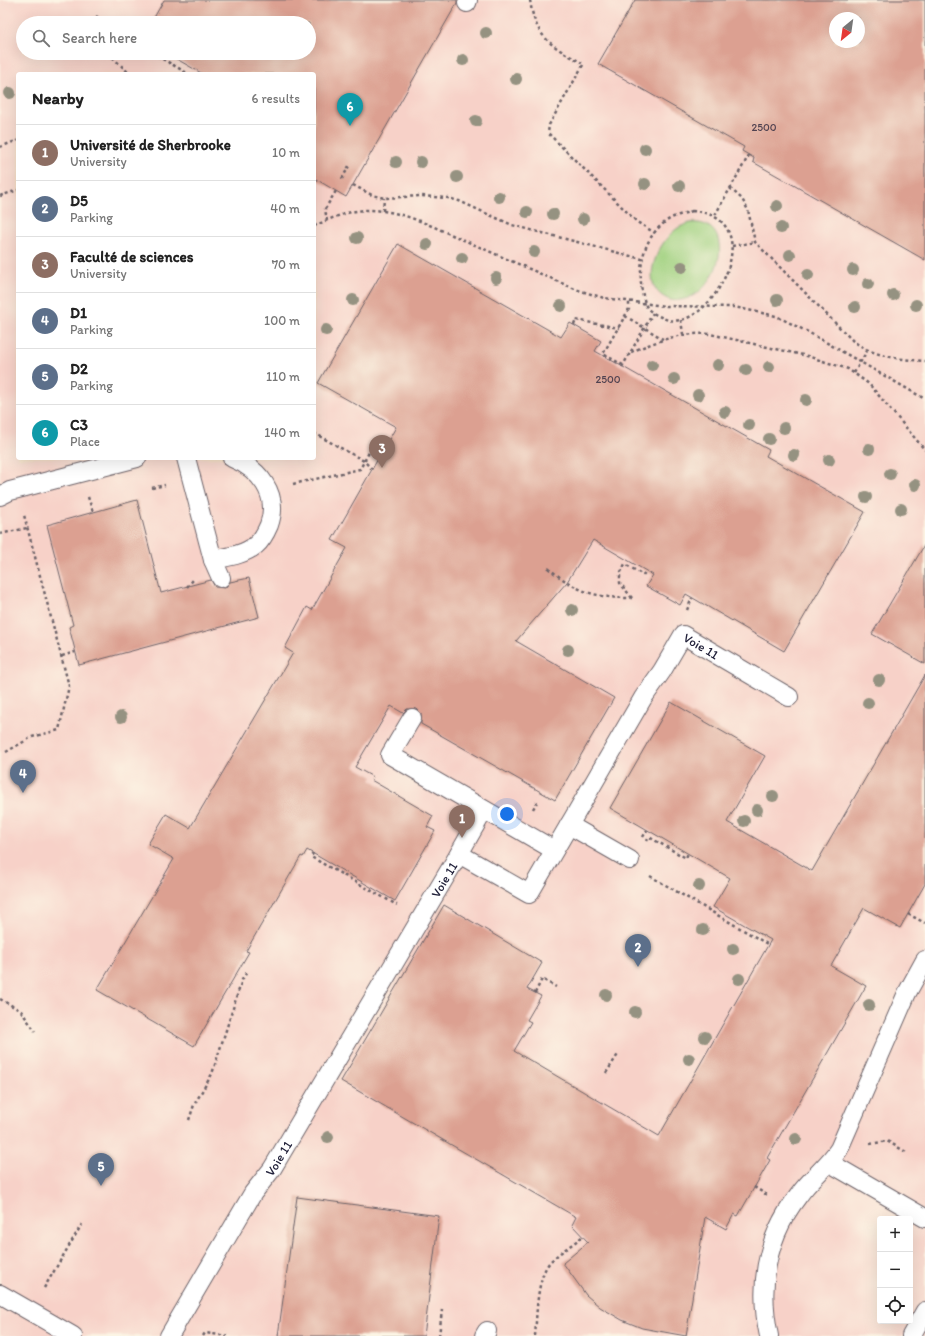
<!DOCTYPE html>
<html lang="en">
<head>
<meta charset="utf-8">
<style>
  body { margin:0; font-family:Itim,sans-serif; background:#f2f2f2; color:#222 }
  .controls { position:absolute; right:12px; bottom:12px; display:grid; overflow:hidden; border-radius:4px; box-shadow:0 4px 16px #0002 }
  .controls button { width:36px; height:36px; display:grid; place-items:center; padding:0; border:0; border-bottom:1px solid #e0e0e0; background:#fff; color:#222; font:20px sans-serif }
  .compass { position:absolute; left:829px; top:12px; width:36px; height:36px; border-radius:50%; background:#fff; box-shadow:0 4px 16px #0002; rotate:209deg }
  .you { position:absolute; left:507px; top:814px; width:14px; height:14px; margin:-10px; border:3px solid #fff; border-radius:50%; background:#1a73e8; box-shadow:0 0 0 6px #1a73e833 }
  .badge { display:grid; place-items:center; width:26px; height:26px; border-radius:50%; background:#7c3aed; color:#fff; font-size:13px; font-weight:700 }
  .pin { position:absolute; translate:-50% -33px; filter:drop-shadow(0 1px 2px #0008) }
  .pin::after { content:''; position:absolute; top:21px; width:14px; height:12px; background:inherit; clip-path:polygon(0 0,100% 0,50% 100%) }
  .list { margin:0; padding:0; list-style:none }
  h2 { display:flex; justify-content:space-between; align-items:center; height:52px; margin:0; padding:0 16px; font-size:17px }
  h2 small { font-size:13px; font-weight:400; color:#767676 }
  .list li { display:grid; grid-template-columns:26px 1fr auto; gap:12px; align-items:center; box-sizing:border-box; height:56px; padding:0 16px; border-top:1px solid #e0e0e0 }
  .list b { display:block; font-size:15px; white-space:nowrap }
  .list p { margin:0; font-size:13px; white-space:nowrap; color:#767676 }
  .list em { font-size:13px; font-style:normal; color:#767676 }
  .icon { flex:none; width:22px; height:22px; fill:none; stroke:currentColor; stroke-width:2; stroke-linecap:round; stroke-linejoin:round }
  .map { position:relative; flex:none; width:925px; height:1336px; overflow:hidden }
  .search { position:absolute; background:#fff; box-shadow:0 4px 16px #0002; left:16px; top:16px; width:300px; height:44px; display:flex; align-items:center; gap:10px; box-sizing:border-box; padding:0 14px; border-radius:22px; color:#767676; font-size:15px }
  .panel { position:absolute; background:#fff; box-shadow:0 4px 16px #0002; left:16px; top:72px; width:300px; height:388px; border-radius:4px }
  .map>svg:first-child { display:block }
  .built { fill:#f7d1c8; fill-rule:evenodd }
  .green { fill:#a0d180; stroke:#617a5e }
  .building { fill:#dca091; fill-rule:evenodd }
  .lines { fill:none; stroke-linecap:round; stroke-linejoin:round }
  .service-casing { stroke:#6c6268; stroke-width:20 }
  .path { stroke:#6c6268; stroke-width:2.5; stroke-dasharray:3 3; stroke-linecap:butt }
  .service { stroke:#fff; stroke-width:18 }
  .tree { fill:#959281 }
  .labels { text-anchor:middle; stroke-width:3; stroke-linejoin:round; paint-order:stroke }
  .number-label { font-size:11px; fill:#504250 }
  .street-label { font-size:13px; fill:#22223b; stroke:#fcf5e5 }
</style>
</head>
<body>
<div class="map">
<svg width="925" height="1336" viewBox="0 0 925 1336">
  <rect width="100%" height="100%" fill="#fcf5e5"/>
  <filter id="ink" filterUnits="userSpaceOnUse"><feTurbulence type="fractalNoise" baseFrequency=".025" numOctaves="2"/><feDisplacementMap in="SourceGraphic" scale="8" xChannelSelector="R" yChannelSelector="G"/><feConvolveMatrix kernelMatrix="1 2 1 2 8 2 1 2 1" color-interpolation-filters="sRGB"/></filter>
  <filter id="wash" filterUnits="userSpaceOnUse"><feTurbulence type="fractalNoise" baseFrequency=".012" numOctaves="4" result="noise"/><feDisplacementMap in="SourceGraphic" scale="16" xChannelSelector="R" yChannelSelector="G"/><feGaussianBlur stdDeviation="0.9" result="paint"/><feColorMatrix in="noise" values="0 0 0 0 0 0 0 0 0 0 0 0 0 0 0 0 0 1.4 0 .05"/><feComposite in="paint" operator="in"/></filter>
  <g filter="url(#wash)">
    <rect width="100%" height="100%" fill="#f4dabc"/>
    <!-- built -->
    <path class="built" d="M0,0H925V1336H0ZM835,18H859V42H835ZM23,23H309V53H23ZM18,74H314V458H18ZM880,1219H910V1321H880Z"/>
    <!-- green -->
    <path class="green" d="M690,223C739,218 721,296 679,300C673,301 669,300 664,297C640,283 657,245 674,231C678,227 684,225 690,223Z"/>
    <g id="blocks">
      <!-- building -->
      <path class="building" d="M164,0H457V3L346,197L314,178V74H203L166,53H309V23H151Z
        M635,0H925V260L753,162L754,158L742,151L744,147L598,64ZM835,18H859V42H835Z
        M398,244L561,337L570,323L601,341L595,351L769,450L766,456L865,512L784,651L686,594L680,605L646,586L653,575L593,540L567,582L516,641L614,698L555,800L421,724V713L417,709H407L403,713L391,706L355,767L373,777L371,780L433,816L427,827L435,831L395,901L307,850L303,857L301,856L246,951L249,952L194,1046L97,990L174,859L148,844L166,814L190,828L293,653L285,648L307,607L312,610L347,548L332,540L396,427L318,383Z
        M137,500L161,593L211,580L215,587L225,588L230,582L249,578L259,617L79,665L69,627L73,625L47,525Z
        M925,544V664L872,634Z
        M925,675V884L900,928L864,908L831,966L866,986L767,1158L770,1160L738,1216L734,1214L726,1229L705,1217L686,1336L642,1328L622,1320L600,1307L586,1295L563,1263L588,1242L572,1225L576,1217L341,1081L444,905L542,963L527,989L541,996L527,1020L531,1022L514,1051L659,1136L771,940L713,907L730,878L610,808L671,702L765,756L727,822L812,871Z
        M297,1197L439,1216L424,1336H278Z"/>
    </g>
  </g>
  <g filter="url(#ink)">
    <use href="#blocks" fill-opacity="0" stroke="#6c6268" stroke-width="1"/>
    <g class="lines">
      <defs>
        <g id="service">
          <path d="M467,3L468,0"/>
          <path d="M186,458L213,560L221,578"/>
          <path d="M0,496L10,491L137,458"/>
          <path d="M213,560C227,557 244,555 256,545C262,540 266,532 269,525C280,494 259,469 232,458"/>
          <path d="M412,718L390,755L554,850"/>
          <path d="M569,825L630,860"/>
          <path d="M459,854L484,810"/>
          <path d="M830,1163L925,1218"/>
          <path d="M0,1294L73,1336"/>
          <path id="s1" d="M169,1336L253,1193L272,1169L459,854L529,894L643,698L662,671L683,635L789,697"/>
          <path d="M484,1336L487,1331"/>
          <path d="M769,1336C758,1285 766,1237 799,1195C811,1178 828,1166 839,1149L907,993L925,960"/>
          <path d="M911,1336L925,1311"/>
        </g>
      </defs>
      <!-- service casing -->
      <use href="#service" class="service-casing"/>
      <!-- path -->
      <path class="path" d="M530,0C535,38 552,46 582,63
        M96,16L104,23
        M108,53L130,74
        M152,53L189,74
        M583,65L549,125L548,133L637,222L655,233
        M0,147L18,140
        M342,179L349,166
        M353,185L372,195L384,198L421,196L448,198L459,201L512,225L642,259
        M730,188L742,199L748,210L755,242L853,341C875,357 898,359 925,361
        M0,196L18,190
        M383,211L384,198
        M692,211C775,216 709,340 663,318C658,316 652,313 648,309C644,304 644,297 642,292C638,267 643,239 664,223C672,216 683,214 692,211Z
        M715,215L749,155
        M327,221L325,209L336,191
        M314,226C332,218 349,210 369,210C403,210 435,228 466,241C502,257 539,273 575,289L604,298L664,306L734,307L776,316L808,332L925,399
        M732,246L755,242
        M625,316L663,339
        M681,320L683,334
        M574,325L576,320L619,328
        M631,352C657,341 681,332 710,334L807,356L848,369L869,384L925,450
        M623,365L603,354L629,309V301
        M622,367L653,313
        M854,373L867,351
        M314,433L364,461L372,469
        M293,484L360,469L373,445L380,443
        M152,488L165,485
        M88,497L93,512
        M0,534L27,528
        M548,568C578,592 594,598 632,598
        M187,587L193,580
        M632,598L620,583V574L625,564L643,575L646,571
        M687,610L692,598
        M62,656L75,652
        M6,752L32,737L59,730L69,686L24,515
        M533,809L537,802
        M643,837L647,830
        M647,841L649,837L686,858L688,853
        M313,853L311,857L397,905
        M650,876L769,945
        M908,914L925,923
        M535,993L542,979L556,987
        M0,999L21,1011L35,1031
        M606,1073L619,1053
        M189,1120L194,1105L212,1074L242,980L247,972
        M870,1144L887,1141L908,1153
        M754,1187L767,1195
        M44,1288L82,1224
        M203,1336L205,1333L227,1336
        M439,1336L442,1310
        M535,1336C537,1316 536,1276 551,1261C560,1252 572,1245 583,1236"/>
      <!-- service -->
      <use href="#service" class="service"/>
    </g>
    <!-- trees -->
    <g class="tree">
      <circle cx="486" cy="33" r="6"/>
      <circle cx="463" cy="60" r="6"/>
      <circle cx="516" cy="79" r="6"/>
      <circle cx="10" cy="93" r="6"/>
      <circle cx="476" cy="121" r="6"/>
      <circle cx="645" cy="149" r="6"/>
      <circle cx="396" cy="162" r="6"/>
      <circle cx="421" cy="162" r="6"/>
      <circle cx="457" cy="177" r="6"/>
      <circle cx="645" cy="184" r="6"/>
      <circle cx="679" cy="186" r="6"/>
      <circle cx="499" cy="197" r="6"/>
      <circle cx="777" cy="206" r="6"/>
      <circle cx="527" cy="212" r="6"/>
      <circle cx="553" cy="214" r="6"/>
      <circle cx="583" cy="219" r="6"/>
      <circle cx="781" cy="228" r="6"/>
      <circle cx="357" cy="238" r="6"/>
      <circle cx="427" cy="244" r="6"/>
      <circle cx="534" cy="252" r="6"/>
      <circle cx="790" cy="255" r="6"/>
      <circle cx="462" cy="258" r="6"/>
      <circle cx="682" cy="267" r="6"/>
      <circle cx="853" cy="270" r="6"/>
      <circle cx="808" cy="275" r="6"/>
      <circle cx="496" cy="278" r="6"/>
      <circle cx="868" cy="284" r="6"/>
      <circle cx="893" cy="295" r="6"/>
      <circle cx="353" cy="300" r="6"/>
      <circle cx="777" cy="300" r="6"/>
      <circle cx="916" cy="305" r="6"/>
      <circle cx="561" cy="306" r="6"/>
      <circle cx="855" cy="307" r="6"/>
      <circle cx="326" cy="330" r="6"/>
      <circle cx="652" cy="365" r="6"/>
      <circle cx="718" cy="365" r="6"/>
      <circle cx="769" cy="367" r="6"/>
      <circle cx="746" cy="370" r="6"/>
      <circle cx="674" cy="379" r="6"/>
      <circle cx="698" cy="395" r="6"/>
      <circle cx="806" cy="400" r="6"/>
      <circle cx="725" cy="412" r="6"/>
      <circle cx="749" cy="425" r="6"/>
      <circle cx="784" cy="428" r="6"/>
      <circle cx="769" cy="439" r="6"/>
      <circle cx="869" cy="449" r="6"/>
      <circle cx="794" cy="455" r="6"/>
      <circle cx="829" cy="460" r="6"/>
      <circle cx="890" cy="474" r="6"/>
      <circle cx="915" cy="485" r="6"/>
      <circle cx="866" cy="497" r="6"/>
      <circle cx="901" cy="509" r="6"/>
      <circle cx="572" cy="610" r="6"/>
      <circle cx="568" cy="650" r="6"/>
      <circle cx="879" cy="680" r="6"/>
      <circle cx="868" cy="703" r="6"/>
      <circle cx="121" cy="717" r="6"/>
      <circle cx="773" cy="796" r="6"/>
      <circle cx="757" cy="810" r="6"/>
      <circle cx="744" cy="821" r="6"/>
      <circle cx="699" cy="886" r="6"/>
      <circle cx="703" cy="930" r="6"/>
      <circle cx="733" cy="949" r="6"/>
      <circle cx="739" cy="979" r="6"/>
      <circle cx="606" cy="995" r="6"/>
      <circle cx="869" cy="1005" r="6"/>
      <circle cx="635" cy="1012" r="6"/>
      <circle cx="705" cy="1037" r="6"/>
      <circle cx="689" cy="1059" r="6"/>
      <circle cx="328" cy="1137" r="6"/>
      <circle cx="796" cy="1139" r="6"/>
    </g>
  </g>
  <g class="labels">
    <!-- number labels -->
    <g class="number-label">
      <text x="764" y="131">2500</text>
      <text x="608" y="383">2500</text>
    </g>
    <!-- street labels -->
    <g class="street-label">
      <text dy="5" stroke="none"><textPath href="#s1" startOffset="966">Voie 11</textPath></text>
      <text dy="5" stroke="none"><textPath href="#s1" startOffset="533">Voie 11</textPath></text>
      <text dy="5" stroke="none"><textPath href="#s1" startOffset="209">Voie 11</textPath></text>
    </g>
  </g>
</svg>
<div class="controls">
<button>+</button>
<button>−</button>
<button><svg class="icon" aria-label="locate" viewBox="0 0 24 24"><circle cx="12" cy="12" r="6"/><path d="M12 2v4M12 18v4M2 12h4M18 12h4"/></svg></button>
</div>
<svg class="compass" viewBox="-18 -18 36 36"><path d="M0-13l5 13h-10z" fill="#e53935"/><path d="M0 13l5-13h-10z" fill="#767676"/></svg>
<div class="you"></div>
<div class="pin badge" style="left:462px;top:838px;background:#8d6e63">1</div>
<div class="pin badge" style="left:638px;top:967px;background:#5c6f8a">2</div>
<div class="pin badge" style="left:382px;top:468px;background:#8d6e63">3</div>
<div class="pin badge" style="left:23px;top:793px;background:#5c6f8a">4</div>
<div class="pin badge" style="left:101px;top:1186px;background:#5c6f8a">5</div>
<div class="pin badge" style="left:350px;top:126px;background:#0f9aa8">6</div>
<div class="search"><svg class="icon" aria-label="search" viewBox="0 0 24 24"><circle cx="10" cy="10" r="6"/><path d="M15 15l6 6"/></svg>Search here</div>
<section class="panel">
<h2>Nearby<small>6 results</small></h2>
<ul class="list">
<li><span class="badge" style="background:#8d6e63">1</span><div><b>Université de Sherbrooke</b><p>University</p></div><em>10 m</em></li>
<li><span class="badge" style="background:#5c6f8a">2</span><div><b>D5</b><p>Parking</p></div><em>40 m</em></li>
<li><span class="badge" style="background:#8d6e63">3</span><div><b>Faculté de sciences</b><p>University</p></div><em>70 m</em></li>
<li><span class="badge" style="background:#5c6f8a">4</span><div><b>D1</b><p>Parking</p></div><em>100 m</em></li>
<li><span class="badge" style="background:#5c6f8a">5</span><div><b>D2</b><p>Parking</p></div><em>110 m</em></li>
<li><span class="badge" style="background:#0f9aa8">6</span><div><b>C3</b><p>Place</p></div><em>140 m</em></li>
</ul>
</section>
</div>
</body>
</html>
